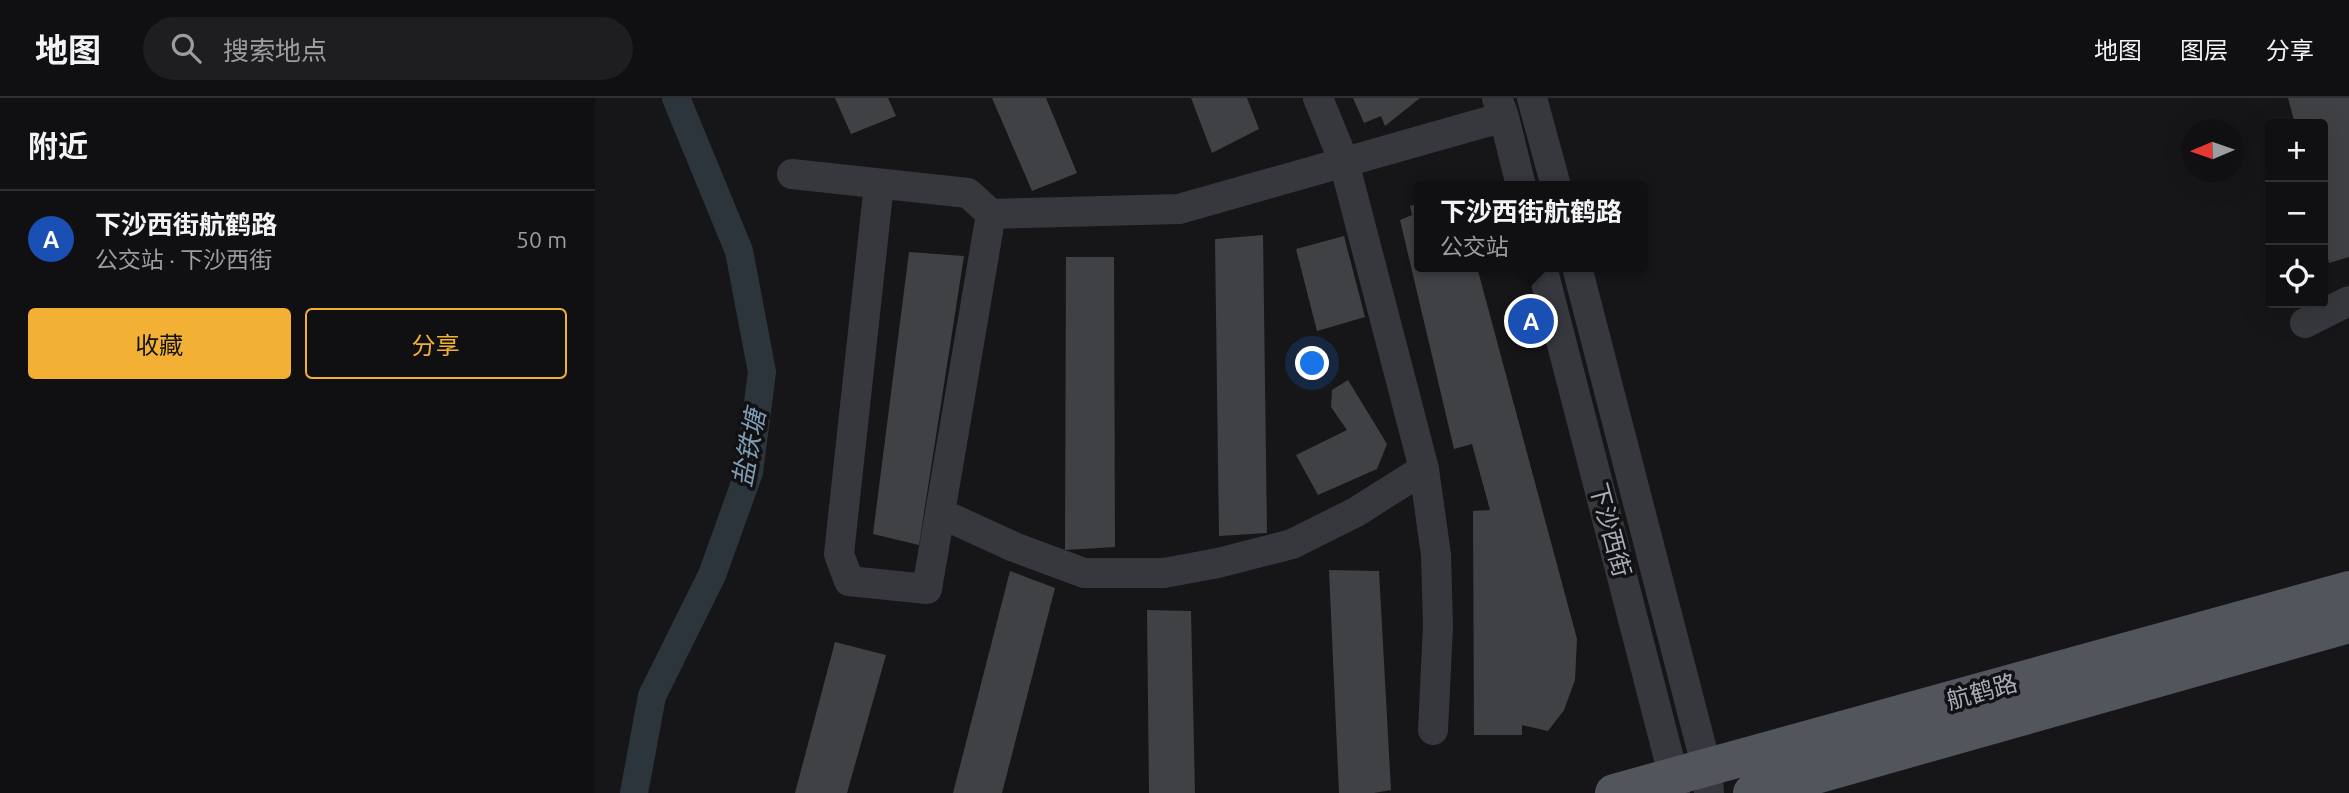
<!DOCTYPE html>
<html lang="zh">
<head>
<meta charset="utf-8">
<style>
  body { margin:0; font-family:Ubuntu,"Noto Sans SC",sans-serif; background:#1e1e20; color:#f1f3f6 }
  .controls { position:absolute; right:21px; top:21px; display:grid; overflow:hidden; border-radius:7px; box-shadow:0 7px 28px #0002 }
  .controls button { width:63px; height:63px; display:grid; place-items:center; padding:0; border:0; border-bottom:2px solid #303032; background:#101012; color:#f1f3f6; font:35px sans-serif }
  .compass { position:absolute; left:1586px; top:21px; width:63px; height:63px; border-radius:50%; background:#101012; box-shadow:0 7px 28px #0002; rotate:268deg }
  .you { position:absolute; left:718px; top:266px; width:24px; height:24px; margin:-18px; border:5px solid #fff; border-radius:50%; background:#1a73e8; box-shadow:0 0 0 10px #1a73e833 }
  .badge { display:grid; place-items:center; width:46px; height:46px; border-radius:50%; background:#f2b134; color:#fff; font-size:23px; font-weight:700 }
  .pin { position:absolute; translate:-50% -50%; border:4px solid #fff; box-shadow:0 2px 7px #0006 }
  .popup { position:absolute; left:819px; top:83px; width:234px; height:91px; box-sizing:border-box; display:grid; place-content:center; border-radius:7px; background:#101012; filter:drop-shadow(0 2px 5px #0005); font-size:23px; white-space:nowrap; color:#9c9d9f }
  .popup b { font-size:26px; color:#f1f3f6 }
  .popup::after { content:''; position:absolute; left:50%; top:100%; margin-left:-14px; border:14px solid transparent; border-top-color:#101012 }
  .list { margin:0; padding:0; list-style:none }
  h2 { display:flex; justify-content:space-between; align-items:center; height:91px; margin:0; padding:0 28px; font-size:30px }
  h2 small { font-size:23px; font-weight:400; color:#9c9d9f }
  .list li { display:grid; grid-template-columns:46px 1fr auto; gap:21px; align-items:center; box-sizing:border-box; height:98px; padding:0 28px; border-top:2px solid #303032 }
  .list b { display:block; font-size:26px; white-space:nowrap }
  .list p { margin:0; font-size:23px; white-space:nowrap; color:#9c9d9f }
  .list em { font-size:23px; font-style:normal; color:#9c9d9f }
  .actions { display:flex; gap:14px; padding:21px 28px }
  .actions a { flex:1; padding:16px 0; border:2px solid #f2b134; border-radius:7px; text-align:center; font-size:24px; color:#f2b134 }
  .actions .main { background:#f2b134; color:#111 }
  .icon { flex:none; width:38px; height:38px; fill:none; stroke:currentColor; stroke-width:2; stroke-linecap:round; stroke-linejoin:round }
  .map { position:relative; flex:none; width:1754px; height:695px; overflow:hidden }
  header { display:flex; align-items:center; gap:42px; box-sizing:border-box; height:98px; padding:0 35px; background:#101012; border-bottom:2px solid #303032 }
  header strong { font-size:33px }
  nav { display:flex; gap:38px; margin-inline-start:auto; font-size:24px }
  .search { width:490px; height:63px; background:#1e1e20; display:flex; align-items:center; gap:18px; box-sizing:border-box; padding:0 24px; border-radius:38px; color:#9c9d9f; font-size:26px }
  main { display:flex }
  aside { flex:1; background:#101012 }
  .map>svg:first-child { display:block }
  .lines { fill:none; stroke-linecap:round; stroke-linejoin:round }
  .canal { stroke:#2c353c; stroke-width:28 }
  .building { fill:#404145 }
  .minor { stroke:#37383d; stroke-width:30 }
  .major { stroke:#53555c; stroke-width:38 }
  .labels { text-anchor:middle; stroke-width:7; stroke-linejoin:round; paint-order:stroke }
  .street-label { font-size:24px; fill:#a8adb8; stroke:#111113 }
  .water-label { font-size:26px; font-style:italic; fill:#7f9bb3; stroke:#111113 }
</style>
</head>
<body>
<header>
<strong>地图</strong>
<div class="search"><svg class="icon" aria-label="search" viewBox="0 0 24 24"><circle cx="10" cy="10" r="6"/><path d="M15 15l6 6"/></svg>搜索地点</div>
<nav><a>地图</a><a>图层</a><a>分享</a></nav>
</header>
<main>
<aside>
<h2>附近<small></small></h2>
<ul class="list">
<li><span class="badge" style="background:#1a4fb4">A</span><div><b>下沙西街航鹤路</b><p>公交站 · 下沙西街</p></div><em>50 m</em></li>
</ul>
<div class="actions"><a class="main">收藏</a><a>分享</a></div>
</aside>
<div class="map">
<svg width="1754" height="695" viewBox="0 0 1754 695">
  <rect width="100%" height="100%" fill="#161618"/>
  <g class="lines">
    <!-- canal -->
    <path class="canal" d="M39,695L57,598L117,477L154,374L167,274L144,153L81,0"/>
  </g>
  <!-- building -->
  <path class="building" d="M240,0H293L301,18L256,36Z
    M397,0H451L482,75L437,93Z
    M596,0H652L664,31L617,55Z
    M758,0H825L790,28L786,18L769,25Z
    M1693,0H1754V159L1734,165L1728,139V26H1700Z
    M824,105V169H882L982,541L980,582L969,612L953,633L927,627V637H879L878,413L895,412L877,346L859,351L805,122L817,117L815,108Z
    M668,137L672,435L624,438L620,141Z
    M749,138L770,219L722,233L701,151Z
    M314,154L369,158L324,447L278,436Z
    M471,159H519L520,449L470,452Z
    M753,282L792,346L782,371L723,397L701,357L752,332L736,309L737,292Z
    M734,472L784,473L796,692L779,695H744Z
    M415,473L460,490L407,695H358Z
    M552,512L596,513L600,695H554Z
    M240,544L291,557L252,695H200Z"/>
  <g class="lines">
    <!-- minor -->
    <path class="minor" d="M723,0L749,64L829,371L841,457L843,528L838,632
      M902,0L909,19L926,88
      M937,0L961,88
      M197,76L373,95L396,116L584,111L909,19
      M284,86L244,456L254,483L332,491L396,116
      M947,169L1079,680L1080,695
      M982,169L1112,671L1114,695
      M1710,225L1754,203
      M345,415L419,449L489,475H569L623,465L697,446L761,414L829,371"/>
    <!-- major -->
    <path class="major" d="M1019,695L1754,492
      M1157,695L1754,526"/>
  </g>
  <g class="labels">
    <!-- street labels -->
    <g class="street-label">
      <text transform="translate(1015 432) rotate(75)" y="8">下沙西街</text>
      <text transform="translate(1387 594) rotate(-16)" y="8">航鹤路</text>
    </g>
    <!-- water labels -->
    <g class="water-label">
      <text transform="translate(154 350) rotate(-79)" y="9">盐铁塘</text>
    </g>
  </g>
</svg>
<div class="controls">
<button>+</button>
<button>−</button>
<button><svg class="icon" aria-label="locate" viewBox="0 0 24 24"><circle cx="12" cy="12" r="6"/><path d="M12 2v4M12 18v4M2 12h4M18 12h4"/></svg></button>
</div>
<svg class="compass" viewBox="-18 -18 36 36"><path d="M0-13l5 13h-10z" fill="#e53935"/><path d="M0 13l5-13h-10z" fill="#9c9d9f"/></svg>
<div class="you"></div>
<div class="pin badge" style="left:936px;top:223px;background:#1a4fb4">A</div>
<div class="popup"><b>下沙西街航鹤路</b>公交站</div>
</div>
</main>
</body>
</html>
